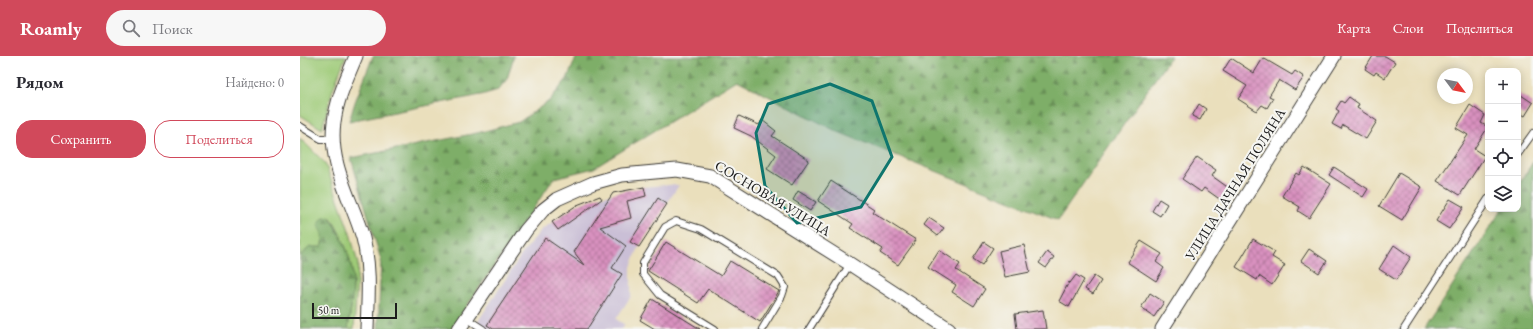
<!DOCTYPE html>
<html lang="ru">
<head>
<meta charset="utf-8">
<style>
  body { margin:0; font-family:"EB Garamond",serif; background:#f7f7f7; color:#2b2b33 }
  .controls { position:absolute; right:12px; top:12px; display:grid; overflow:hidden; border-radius:8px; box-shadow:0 2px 10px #0003 }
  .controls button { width:36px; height:36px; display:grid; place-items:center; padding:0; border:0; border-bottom:1px solid #e1e1e2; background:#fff; color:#2b2b33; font:20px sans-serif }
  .compass { position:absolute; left:1137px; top:12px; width:36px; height:36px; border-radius:50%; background:#fff; box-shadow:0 2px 10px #0003; rotate:122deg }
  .scale { position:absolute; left:12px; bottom:10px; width:85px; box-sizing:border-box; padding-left:4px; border:2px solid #1c1c1c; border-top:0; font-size:11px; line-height:14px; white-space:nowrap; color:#1c1c1c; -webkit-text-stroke:3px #f6f6f2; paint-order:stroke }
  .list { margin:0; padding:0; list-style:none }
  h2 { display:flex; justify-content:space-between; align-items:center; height:52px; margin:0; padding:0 16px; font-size:17px }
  h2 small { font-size:13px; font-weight:400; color:#7c7c81 }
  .actions { display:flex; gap:8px; padding:12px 16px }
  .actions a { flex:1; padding:9px 0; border:1px solid #d1495b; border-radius:16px; text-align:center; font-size:14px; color:#d1495b }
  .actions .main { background:#d1495b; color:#fff }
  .icon { flex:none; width:22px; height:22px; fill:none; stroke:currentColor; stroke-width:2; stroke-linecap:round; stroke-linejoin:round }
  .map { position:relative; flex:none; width:1233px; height:273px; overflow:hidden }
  header { display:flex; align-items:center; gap:24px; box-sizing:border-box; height:56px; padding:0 20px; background:#d1495b; color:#fff }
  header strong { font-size:19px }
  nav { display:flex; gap:22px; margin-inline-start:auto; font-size:14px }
  .search { width:280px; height:36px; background:#f7f7f7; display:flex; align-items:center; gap:10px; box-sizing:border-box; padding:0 14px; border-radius:22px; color:#7c7c81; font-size:15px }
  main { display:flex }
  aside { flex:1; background:#fff }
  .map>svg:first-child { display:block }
  .industrial { fill:#cabfd6 }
  .green { fill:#9eca77; stroke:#5d734a }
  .forest { fill:url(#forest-firs); stroke:#4d6542 }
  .building { fill:url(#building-cross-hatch) }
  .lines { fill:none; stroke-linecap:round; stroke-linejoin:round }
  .service-casing { stroke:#3b3934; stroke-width:8 }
  .minor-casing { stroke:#3b3934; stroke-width:15 }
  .service { stroke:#fff; stroke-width:6 }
  .minor { stroke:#fff; stroke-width:13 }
  .marked { fill:#0f766e; fill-opacity:0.2; stroke:#0f766e; stroke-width:3; stroke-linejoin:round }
  .labels { text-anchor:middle; stroke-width:4; stroke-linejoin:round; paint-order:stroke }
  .street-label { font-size:14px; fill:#1c1c1c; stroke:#f6f6f2 }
</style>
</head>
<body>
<header>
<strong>Roamly</strong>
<div class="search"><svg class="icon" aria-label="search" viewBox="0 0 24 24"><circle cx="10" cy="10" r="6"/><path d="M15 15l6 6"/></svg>Поиск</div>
<nav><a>Карта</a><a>Слои</a><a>Поделиться</a></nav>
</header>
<main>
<aside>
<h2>Рядом<small>Найдено: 0</small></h2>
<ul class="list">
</ul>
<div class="actions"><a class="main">Сохранить</a><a>Поделиться</a></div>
</aside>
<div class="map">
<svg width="1233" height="273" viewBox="0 0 1233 273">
  <defs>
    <pattern id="forest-firs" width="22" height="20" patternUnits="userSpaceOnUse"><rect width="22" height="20" fill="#7eae68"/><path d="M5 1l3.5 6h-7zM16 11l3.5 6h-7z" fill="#668d55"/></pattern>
    <pattern id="building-cross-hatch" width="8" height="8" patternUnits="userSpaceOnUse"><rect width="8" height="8" fill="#d991bf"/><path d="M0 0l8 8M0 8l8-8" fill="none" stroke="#af769a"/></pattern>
  </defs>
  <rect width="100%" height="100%" fill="#f6f6f2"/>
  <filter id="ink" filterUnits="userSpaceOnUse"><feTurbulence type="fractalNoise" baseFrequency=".025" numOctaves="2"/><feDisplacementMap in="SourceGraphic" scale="8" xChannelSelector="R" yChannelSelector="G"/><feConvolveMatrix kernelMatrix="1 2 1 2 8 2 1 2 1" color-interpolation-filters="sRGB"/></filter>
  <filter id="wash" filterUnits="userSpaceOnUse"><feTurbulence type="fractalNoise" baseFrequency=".012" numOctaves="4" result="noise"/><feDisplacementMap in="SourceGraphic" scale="16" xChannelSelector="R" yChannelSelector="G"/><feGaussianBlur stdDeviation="0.9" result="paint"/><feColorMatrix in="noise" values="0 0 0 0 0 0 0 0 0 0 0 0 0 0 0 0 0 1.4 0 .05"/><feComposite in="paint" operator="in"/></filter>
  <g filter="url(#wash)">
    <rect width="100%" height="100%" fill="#eadfbc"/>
    <!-- industrial -->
    <path class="industrial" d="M365,129H379L339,191L331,211V240L316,263L325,269L322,273H173L222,198L241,174L277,149L298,141L344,131Z"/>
    <!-- green -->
    <path class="green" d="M1,0H46L33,33L22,73L0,59V4Z
      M0,82L25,107L50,177L58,208L54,273H48C50,258 53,242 53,227C53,204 42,179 30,160L23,179L22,192L0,205Z"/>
    <!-- forest -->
    <path class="forest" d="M73,0H214L207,23L198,34L181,39L49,65L55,46Z
      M277,0H871L758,164L538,76L437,24L294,112L254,122L151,273H78L81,204L51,102L177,77L219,66L249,45L267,23Z
      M1233,106V273H1124L1202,153H1218V129Z
      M29,160C42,179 53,204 53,227C53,242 50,258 48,273H0L1,199L10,191H22L23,179L18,169L22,162Z"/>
    <g id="blocks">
      <!-- building -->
      <path class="building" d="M1073,0H1085L1095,6L1085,22L1076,16L1074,19L1065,13Z
        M931,2L954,17L963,2L992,19L995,15L1004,21L995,34L979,24L969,40L973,42L967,52L962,49L957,55L938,43L947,30L923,15Z
        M1218,37L1233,47L1225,60L1218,56Z
        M1049,41L1059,48L1057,52L1077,65L1066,83L1043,69L1041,73L1032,68L1039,55L1036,53L1041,45L1044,47Z
        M899,48L906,53L900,64L892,60Z
        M1170,49L1185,59L1181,67L1188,71L1174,93L1185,100L1160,139L1137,125L1168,79L1156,72Z
        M439,60L459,69L462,64L476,75L472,80L509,104L492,129L467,113L476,99L451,80L434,72Z
        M897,101L916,114L912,120L933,135L925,147L904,132L901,136L882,123Z
        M1004,111L1031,128L1009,162L998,155L1000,151L982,140L996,117L999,119Z
        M1034,111L1068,133L1063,141L1029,119Z
        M1099,117L1122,131L1102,164L1079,150Z
        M531,125L574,153L572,156L616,184L598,209L580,197L583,193L550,172L553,168L518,145Z
        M344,131L346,140L327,145L331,162L300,171L326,190L312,212L322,218L287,273H193L187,269L245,182L284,209L274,196L313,137Z
        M498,135L516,146L510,155L493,144Z
        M300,140L302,143L258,174L252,166L277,149Z
        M358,142L367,148L339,191L330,186Z
        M859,143L867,148L860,160L852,155Z
        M1150,143L1164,151L1149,173L1136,165Z
        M629,162L644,172L638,180L624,169Z
        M953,183L975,196L972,201L985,209L972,229L959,220L957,224L936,211Z
        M841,185L862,198L856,206L864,212L856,225L827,206Z
        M366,186L421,220L430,205L479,235L460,266L408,233L398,247L348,215Z
        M684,186L693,192L682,209L673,203Z
        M724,189L730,216L705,221L699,195Z
        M1094,189L1111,201L1096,224L1079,213Z
        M1009,193L1027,205L1019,217L1001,205Z
        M639,194L660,208L656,214L685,233L674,250L652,236L656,229L628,211Z
        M747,196L754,201L746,212L739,207Z
        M776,219L784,224L769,251L759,245L769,226L770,227Z
        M794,220L801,225L793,238L785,233Z
        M850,237L864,246L854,261L841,252Z
        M352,243L400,273H355L340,264Z
        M743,254L746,273H717L715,258Z"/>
    </g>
  </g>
  <g filter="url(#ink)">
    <use href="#blocks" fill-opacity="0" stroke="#3b3934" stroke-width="1"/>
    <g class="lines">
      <defs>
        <path id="service" d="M0,70L21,83H33
          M1218,98L1233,77
          M166,262L183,273
          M415,273L360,239L343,218V207L365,171L376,165L401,173L478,220L485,231L482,240L462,273
          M509,273L550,208
          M1104,273L1188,143"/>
        <path id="minor" d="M56,0C47,22 37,42 34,66C28,108 52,144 63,182C71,212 68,243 67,273
          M159,273L226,174L243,154L257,143L293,127L322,119L377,114L410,120L550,208L649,273
          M862,273L1034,0"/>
      </defs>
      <!-- service casing -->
      <use href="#service" class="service-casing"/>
      <!-- minor casing -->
      <use href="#minor" class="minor-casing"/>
      <!-- service -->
      <use href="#service" class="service"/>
      <!-- minor -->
      <use href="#minor" class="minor"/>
    </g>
  </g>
  <!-- marked area -->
  <path class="marked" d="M530,28L572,45L592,101L561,151L497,167L465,130L456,77L468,48Z"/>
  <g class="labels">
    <!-- street labels -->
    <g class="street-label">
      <text transform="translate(935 128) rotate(-58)" y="5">УЛИЦА ДАЧНАЯ ПОЛЯНА</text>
      <text transform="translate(473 142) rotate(31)" y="5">СОСНОВАЯ УЛИЦА</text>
    </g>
  </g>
</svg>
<div class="controls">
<button>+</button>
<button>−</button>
<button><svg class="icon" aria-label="locate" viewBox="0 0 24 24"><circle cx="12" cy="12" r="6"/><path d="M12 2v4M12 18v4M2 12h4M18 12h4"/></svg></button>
<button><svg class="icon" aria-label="layers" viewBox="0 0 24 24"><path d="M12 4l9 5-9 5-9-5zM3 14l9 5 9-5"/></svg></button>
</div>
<svg class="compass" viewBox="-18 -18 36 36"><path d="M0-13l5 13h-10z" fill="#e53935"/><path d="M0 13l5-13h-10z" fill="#7c7c81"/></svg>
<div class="scale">50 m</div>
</div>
</main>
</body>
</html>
